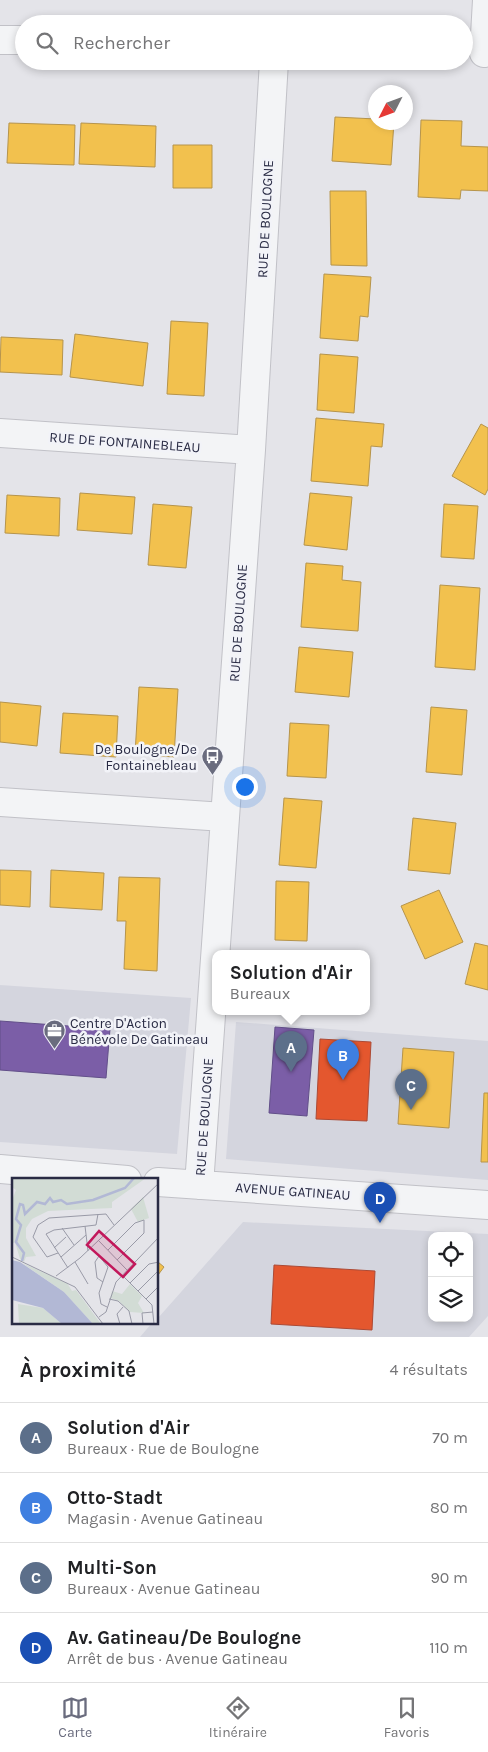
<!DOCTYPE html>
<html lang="fr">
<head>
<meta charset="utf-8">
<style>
  body { margin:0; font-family:Karla,sans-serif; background:#f6f6f6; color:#202124 }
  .controls { position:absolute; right:15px; bottom:15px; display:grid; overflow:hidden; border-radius:10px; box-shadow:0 2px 8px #0003 }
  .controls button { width:45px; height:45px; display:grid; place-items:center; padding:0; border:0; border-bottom:1px solid #e0e0e0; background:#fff; color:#202124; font:25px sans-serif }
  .compass { position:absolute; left:368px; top:85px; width:45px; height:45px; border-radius:50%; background:#fff; box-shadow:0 2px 8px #0003; rotate:228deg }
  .you { position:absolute; left:244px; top:786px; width:18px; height:18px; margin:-12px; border:4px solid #fff; border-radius:50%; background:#1a73e8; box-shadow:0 0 0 8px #1a73e833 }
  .badge { display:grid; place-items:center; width:32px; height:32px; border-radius:50%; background:#6a6c7e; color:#fff; font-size:16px; font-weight:700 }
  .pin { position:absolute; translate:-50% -41px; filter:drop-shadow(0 1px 2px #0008) }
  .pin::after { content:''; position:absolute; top:26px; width:18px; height:15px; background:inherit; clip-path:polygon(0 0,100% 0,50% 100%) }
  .popup { position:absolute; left:212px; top:950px; width:158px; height:65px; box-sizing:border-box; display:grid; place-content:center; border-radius:10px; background:#fff; filter:drop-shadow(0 1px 4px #0005); font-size:16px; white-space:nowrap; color:#757577 }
  .popup b { font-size:19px; color:#202124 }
  .popup::after { content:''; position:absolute; left:50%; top:100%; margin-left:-10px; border:10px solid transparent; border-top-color:#fff }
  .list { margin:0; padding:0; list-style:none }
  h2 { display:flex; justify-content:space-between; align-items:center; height:65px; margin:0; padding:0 20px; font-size:21px }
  h2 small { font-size:16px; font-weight:400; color:#757577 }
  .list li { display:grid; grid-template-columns:32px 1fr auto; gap:15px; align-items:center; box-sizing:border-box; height:70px; padding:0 20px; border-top:1px solid #e0e0e0 }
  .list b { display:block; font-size:19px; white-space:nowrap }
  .list p { margin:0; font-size:16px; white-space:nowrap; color:#757577 }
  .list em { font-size:16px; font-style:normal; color:#757577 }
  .icon { flex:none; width:28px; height:28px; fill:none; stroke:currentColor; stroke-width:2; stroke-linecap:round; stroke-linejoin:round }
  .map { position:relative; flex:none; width:488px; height:1337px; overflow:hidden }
  .search { position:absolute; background:#fff; box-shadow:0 2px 8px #0003; left:15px; right:15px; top:15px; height:55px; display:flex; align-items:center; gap:12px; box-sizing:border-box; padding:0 18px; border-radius:28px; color:#757577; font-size:19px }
  .sheet { height:345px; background:#fff }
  nav { display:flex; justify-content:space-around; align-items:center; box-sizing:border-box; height:70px; border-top:1px solid #e0e0e0; background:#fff; font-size:14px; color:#757577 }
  nav a { display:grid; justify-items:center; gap:2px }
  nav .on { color:#6a6c7e }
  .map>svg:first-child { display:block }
  .built { fill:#d4d5de; fill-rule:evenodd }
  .homes { fill:#f2c14e; stroke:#b6944b }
  .shops { fill:#e4572e; stroke:#ac4a35 }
  .offices { fill:#7b5ea7; stroke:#624f89 }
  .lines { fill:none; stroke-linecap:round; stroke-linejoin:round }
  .minor-casing { stroke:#c1c1c7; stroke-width:30 }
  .minor { stroke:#f3f4f6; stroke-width:28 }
  .labels { text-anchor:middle; stroke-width:5; stroke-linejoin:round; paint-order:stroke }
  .street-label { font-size:14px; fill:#292b44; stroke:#f2f3f8 }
  .poi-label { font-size:14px; fill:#292b44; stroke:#f2f3f8; text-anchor:end }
  .inset-river { fill:none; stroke:#b2b8d5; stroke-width:2.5 }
  .inset-road { fill:none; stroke:#999aa7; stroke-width:1 }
  .view { fill:#c2185b; fill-opacity:0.15; stroke:#c2185b; stroke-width:2.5 }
  .inset-edge { fill:none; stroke:#292b44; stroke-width:2.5 }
</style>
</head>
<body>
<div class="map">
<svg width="488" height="1337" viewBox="0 0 488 1337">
  <rect width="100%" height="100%" fill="#e4e4e9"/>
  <!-- built -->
  <path class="built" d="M0,985L191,998L177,1154L0,1142Z
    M236,1022L488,1041V1180L226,1159Z
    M243,1222L488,1234V1316L469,1337H140L152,1323H158V1318ZM432,1236H469V1318H432Z"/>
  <!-- homes -->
  <path class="homes" d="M335,117L376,119V122H394L391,165L332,161Z
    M421,120L462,121L461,146L488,147V191L461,190L460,199L418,197Z
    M9,123L75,125L74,165L7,163Z
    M81,123L156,126L155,167L79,164Z
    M173,145H212V188H173Z
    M330,191H366L367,266L331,265Z
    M324,274L371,277L368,317L360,316L358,341L320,338Z
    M171,321L208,323L204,396L167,394Z
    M75,334L148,343L143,386L70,377Z
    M1,337L63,340L62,375L0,372Z
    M320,354L358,357L354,413L317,410Z
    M316,418L384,424L382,447L371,446L368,486L311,481Z
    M481,424L488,428V489L485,495L452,476Z
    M80,493L135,497L132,534L77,530Z
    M310,493L352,497L347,550L304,545Z
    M7,495L60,498L59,536L5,533Z
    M153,504L192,507L186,568L148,565Z
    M444,504L478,506L474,559L441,557Z
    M306,563L343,566L342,580L361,582L358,631L301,627Z
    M440,585L480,588L475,670L435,667Z
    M299,647L353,652L349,697L295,692Z
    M139,687L178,689L174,757L135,754Z
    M0,702L41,706L37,746L0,742Z
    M431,707L467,710L462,775L426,772Z
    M63,713L118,716L116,757L60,753Z
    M290,723L329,725L326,778L287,776Z
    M284,798L322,801L316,868L279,865Z
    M413,818L456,823L450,874L408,870Z
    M0,870L31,871L30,907L0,905Z
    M51,870L104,873L102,910L50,907Z
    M119,877L160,878L157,971L124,969L126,921H117Z
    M276,881L309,882L307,941L275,940Z
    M439,890L463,942L425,959L401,906Z
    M475,943L488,946V990L465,984Z
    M403,1048L454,1052L449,1128L398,1124Z
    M484,1093H488V1162H481Z
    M158,1262L164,1267L158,1275Z"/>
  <!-- shops -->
  <path class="shops" d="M320,1039L371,1042L367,1121L316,1119Z
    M274,1265L375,1271L372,1330L271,1324Z"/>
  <!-- offices -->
  <path class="offices" d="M0,1021L110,1029L106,1078L0,1070Z
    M275,1027L314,1030L307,1116L269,1113Z"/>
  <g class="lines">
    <defs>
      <path id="minor" d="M0,40H24
        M484,53L487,0
        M0,433L251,450
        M0,802L224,817
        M0,1169L127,1180
        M158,1182L488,1205
        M199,1185L251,450L274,61"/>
    </defs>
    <!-- minor casing -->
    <use href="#minor" class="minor-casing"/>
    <!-- minor -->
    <use href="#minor" class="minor"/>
  </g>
  <!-- icons -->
  <defs>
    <symbol id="bus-pin" viewBox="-11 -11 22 30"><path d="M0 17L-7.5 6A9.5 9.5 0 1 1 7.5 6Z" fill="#6a6c7e" stroke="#f2f3f8"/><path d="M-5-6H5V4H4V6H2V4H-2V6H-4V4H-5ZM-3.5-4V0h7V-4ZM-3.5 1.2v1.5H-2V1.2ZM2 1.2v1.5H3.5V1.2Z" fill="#fff"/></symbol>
    <symbol id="office-pin" viewBox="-11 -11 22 30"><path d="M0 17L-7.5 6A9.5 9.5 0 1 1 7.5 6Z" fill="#6a6c7e" stroke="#f2f3f8"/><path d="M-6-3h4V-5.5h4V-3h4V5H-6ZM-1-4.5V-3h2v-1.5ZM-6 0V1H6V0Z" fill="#fff"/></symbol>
  </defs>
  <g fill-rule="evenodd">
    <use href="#bus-pin" x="200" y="744" width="25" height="34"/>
    <use href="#office-pin" x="42" y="1018" width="25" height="34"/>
  </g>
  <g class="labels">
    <!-- street labels -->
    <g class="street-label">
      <text transform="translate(265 219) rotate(-87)" y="5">RUE DE BOULOGNE</text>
      <text transform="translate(125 442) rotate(4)" y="5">RUE DE FONTAINEBLEAU</text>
      <text transform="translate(238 623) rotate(-86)" y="5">RUE DE BOULOGNE</text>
      <text transform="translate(204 1117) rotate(-86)" y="5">RUE DE BOULOGNE</text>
      <text transform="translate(293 1191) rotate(4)" y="5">AVENUE GATINEAU</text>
    </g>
    <!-- poi labels -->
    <g class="poi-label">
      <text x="197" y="754">De Boulogne/De<tspan x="197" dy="16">Fontainebleau</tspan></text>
      <text x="70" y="1028" text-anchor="start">Centre D'Action<tspan x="70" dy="16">Bénévole De Gatineau</tspan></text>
    </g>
  </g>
  <!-- overview -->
  <g transform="translate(12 1178)">
    <rect width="146" height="146" fill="#e4e4e9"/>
    <path d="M0,0L27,1L134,0L100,24V30L36,33L20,41L14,50V60L24,78L14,79L12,84L8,81L3,64L0,66V22L4,12L0,9ZM131,19L137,40L126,44L119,31ZM10,85L55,105L60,113L64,112L89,146H81L52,114ZM118,106L130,118L126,125L132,135L118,134L107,123L98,120L100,113L110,116ZM6,126L31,130L50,146H7Z" fill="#d2dcd5"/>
    <path d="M0,82L8,84L52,114L81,146H50L31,130L0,122Z" fill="#b2b8d5"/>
    <path class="inset-river" d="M10,83L12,75L4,64L9,47L4,41L8,26L11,27L13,36L25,24L33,26L38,20L41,24L49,22L55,26L81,22L113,10L122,0"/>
    <path class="inset-road" d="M73,48L76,73M50,50L62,67M86,62L115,92M42,70L54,59M96,72L123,45L132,42V55L105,82M46,75L35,79L21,59L26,47L37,40L94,36L102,47M0,79L63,109L91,146M49,79L74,57M63,84L76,106M56,90L34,56L42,52L84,47L86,36M110,97L140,127L142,146M44,98L68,80L147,5M91,104L85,100L83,84L87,78L96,89L87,115L89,126L95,129M118,105L137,86L147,84M126,113L147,92M97,121L106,123L117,133L120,146M134,121L147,108M87,139L94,134L104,104L147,59M108,146L105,136L111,129M131,146L130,135L141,134"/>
    <path class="view" d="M87,53L123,86L111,99L75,67Z"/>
    <rect width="146" height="146" class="inset-edge"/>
  </g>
</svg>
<div class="controls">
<button><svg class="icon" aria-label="locate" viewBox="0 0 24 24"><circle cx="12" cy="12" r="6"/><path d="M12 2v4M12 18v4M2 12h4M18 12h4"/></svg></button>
<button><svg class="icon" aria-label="layers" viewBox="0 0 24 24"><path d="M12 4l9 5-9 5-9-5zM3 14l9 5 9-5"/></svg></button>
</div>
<svg class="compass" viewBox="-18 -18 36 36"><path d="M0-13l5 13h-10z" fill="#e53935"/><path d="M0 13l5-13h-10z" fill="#757577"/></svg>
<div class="you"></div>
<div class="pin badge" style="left:291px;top:1072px;background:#5c6f8a">A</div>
<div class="popup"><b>Solution d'Air</b>Bureaux</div>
<div class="pin badge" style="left:343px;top:1080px;background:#3f7fe0">B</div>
<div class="pin badge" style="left:411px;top:1110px;background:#5c6f8a">C</div>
<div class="pin badge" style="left:380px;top:1223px;background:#1a4fb4">D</div>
<div class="search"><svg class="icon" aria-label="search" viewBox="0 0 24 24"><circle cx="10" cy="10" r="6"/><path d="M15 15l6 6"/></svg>Rechercher</div>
</div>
<section class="sheet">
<h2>À proximité<small>4 résultats</small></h2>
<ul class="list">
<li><span class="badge" style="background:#5c6f8a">A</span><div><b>Solution d'Air</b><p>Bureaux · Rue de Boulogne</p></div><em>70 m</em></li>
<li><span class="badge" style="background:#3f7fe0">B</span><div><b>Otto-Stadt</b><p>Magasin · Avenue Gatineau</p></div><em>80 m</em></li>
<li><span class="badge" style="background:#5c6f8a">C</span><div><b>Multi-Son</b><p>Bureaux · Avenue Gatineau</p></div><em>90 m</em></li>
<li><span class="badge" style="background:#1a4fb4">D</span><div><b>Av. Gatineau/De Boulogne</b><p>Arrêt de bus · Avenue Gatineau</p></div><em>110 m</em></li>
</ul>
</section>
<nav>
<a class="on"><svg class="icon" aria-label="map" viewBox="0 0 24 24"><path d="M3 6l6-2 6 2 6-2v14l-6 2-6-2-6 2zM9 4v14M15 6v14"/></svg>Carte</a>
<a><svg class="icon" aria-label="directions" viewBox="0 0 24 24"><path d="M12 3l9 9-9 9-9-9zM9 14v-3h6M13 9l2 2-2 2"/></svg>Itinéraire</a>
<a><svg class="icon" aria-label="saved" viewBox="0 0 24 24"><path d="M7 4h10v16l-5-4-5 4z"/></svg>Favoris</a>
</nav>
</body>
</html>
